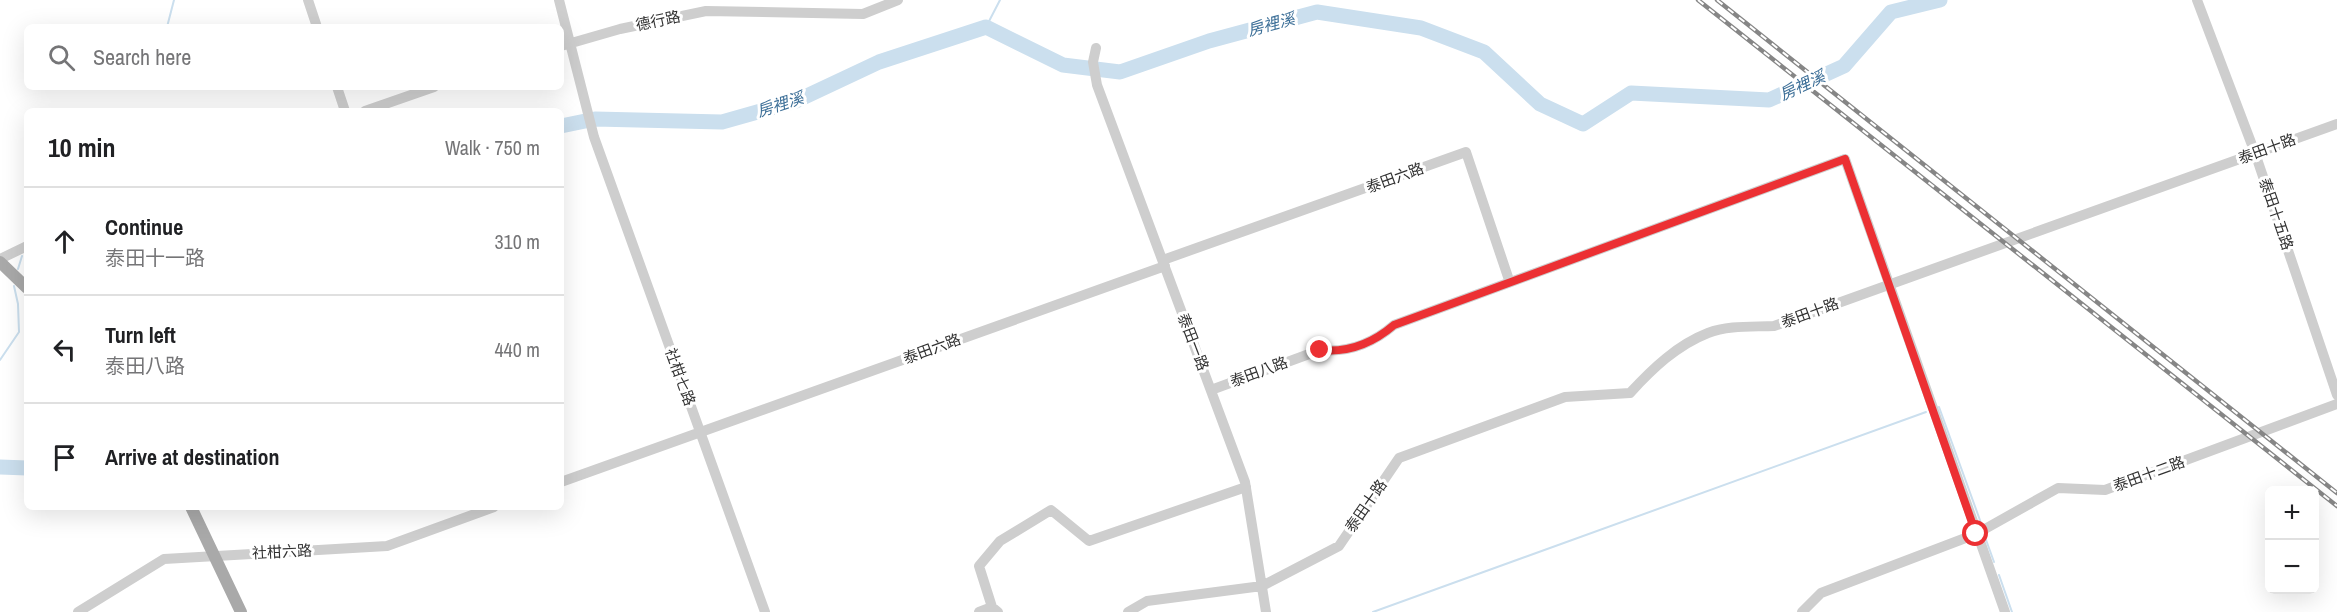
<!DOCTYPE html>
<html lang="en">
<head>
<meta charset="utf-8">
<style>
  body { margin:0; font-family:"Archivo Narrow","Noto Sans TC",sans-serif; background:#f6f6f6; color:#202124 }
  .controls { position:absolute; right:18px; bottom:18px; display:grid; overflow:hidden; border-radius:9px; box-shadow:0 6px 24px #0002 }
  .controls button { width:54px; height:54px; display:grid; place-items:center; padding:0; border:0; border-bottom:2px solid #e0e0e0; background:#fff; color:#202124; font:30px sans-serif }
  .stop { position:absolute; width:18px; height:18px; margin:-14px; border:4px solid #ec3033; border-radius:50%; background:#fff }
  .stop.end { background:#ec3033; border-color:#fff; box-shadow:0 2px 6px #0008 }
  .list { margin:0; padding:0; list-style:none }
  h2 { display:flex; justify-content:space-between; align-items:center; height:78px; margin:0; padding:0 24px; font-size:26px }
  h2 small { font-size:20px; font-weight:400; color:#757577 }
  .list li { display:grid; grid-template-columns:39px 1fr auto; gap:18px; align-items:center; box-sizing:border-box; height:108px; padding:0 24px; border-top:2px solid #e0e0e0 }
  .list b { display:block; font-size:22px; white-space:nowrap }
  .list p { margin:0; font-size:20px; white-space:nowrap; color:#757577 }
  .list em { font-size:20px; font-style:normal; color:#757577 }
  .icon { flex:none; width:33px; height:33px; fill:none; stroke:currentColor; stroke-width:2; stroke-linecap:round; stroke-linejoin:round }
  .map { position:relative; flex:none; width:2337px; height:612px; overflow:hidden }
  .search { position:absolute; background:#fff; box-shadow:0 6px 24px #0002; left:24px; top:24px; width:540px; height:66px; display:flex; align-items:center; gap:15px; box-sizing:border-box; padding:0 21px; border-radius:9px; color:#757577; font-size:22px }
  .panel { position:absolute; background:#fff; box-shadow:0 6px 24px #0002; left:24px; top:108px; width:540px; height:402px; border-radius:9px }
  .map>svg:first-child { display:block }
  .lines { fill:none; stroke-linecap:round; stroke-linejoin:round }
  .stream { stroke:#cbdfee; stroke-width:2 }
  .river { stroke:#cbdfee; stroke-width:15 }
  .minor { stroke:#cecece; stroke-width:10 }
  .major { stroke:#a9a9a9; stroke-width:12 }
  .rail-casing { stroke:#868686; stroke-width:4.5 }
  .rail { stroke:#fff; stroke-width:2; stroke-dasharray:7; stroke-linecap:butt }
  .route { stroke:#ec3033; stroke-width:8 }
  .labels { text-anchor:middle; stroke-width:6; stroke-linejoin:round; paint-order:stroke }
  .street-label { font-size:15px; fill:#313131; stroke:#fff }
  .water-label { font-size:16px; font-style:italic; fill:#3b6e97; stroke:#fff }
</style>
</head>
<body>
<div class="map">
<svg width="2337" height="612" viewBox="0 0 2337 612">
  <rect width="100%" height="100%" fill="#fff"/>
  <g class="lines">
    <!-- stream -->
    <path class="stream" d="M167,27L174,0
      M986,27L1000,0
      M26,238L27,236
      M18,269L22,256
      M0,360L19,332L18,304L14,286
      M1939,407L1981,523
      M1985,537L1994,562
      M1999,575L2012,612
      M1373,612L1926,412"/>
    <!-- river -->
    <path class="river" d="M561,126L595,119L722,122L796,101L879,62L986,27L1063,65L1120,72L1209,41L1317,12L1421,28L1484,52L1540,104L1583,124L1631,93L1769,100L1844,66L1891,12L1940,0
      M0,467L27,468"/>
    <!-- minor -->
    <path class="minor" d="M308,0L317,27
      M559,0L594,137L765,612
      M2197,0L2255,153L2337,395
      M561,46L620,29L706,11L863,14L898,0
      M1096,48L1093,62L1097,85L1245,482L1266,612
      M337,87L345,111
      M365,111L434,87
      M0,259L27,246
      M1163,260L1466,152L1509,280
      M1211,390L1320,350C1348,353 1373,343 1394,325L1845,159L2005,612
      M561,482L1165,266
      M992,607L979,566L1000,541L1051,510L1089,541L1246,487
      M78,612L164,559L387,546L494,507
      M979,612L992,607L998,612
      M1128,612L1147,601L1262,586L1339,546L1399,458L1565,397L1630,393C1652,369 1677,345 1708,333C1728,325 1753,327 1774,326L2337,124
      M1802,612L1821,593L1976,534L2058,488L2105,490L2337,404"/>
    <!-- major -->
    <path class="major" d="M0,262L27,288
      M191,507L241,612"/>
    <defs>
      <path id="rail" d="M1698,0L2337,506
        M1717,0L2337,493"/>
    </defs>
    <!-- rail casing -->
    <use href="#rail" class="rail-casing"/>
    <!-- rail -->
    <use href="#rail" class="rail"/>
  </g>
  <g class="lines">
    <!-- route -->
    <path class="route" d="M1320,350C1348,353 1373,343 1394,325L1845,159L1976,534"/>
  </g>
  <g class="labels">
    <!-- street labels -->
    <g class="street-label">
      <text transform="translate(658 21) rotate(-12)" y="5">德行路</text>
      <text transform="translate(2267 149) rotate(-20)" y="5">泰田十路</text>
      <text transform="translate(1395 178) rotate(-20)" y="5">泰田六路</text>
      <text transform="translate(2276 214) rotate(71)" y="5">泰田十五路</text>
      <text transform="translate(1810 313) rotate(-20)" y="5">泰田十路</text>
      <text transform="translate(1193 342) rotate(69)" y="5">泰田一路</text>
      <text transform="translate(932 349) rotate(-20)" y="5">泰田六路</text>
      <text transform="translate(1259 372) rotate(-20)" y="5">泰田八路</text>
      <text transform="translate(680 377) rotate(70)" y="5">社柑七路</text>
      <text transform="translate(2149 474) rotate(-20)" y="5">泰田十二路</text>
      <text transform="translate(1366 506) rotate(-55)" y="5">泰田十路</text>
      <text transform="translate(282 552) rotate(-3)" y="5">社柑六路</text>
    </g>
    <!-- water labels -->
    <g class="water-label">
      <text transform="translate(1271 24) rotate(-15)" y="6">房裡溪</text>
      <text transform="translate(1802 85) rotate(-25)" y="6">房裡溪</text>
      <text transform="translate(780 104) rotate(-18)" y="6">房裡溪</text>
    </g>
  </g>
</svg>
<div class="controls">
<button>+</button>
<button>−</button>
</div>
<div class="stop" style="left:1976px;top:534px"></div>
<div class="stop end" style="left:1320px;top:350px"></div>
<div class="search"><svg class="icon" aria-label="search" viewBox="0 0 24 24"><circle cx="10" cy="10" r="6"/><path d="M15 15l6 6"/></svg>Search here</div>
<section class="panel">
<h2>10 min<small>Walk · 750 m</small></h2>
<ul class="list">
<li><svg class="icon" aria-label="ahead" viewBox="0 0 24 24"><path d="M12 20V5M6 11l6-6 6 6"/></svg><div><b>Continue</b><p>泰田十一路</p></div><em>310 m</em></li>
<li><svg class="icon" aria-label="left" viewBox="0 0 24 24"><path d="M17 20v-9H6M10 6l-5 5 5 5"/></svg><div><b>Turn left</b><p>泰田八路</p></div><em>440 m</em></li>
<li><svg class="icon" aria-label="arrive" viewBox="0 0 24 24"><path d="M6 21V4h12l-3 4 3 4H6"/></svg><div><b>Arrive at destination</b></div></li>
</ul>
</section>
</div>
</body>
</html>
